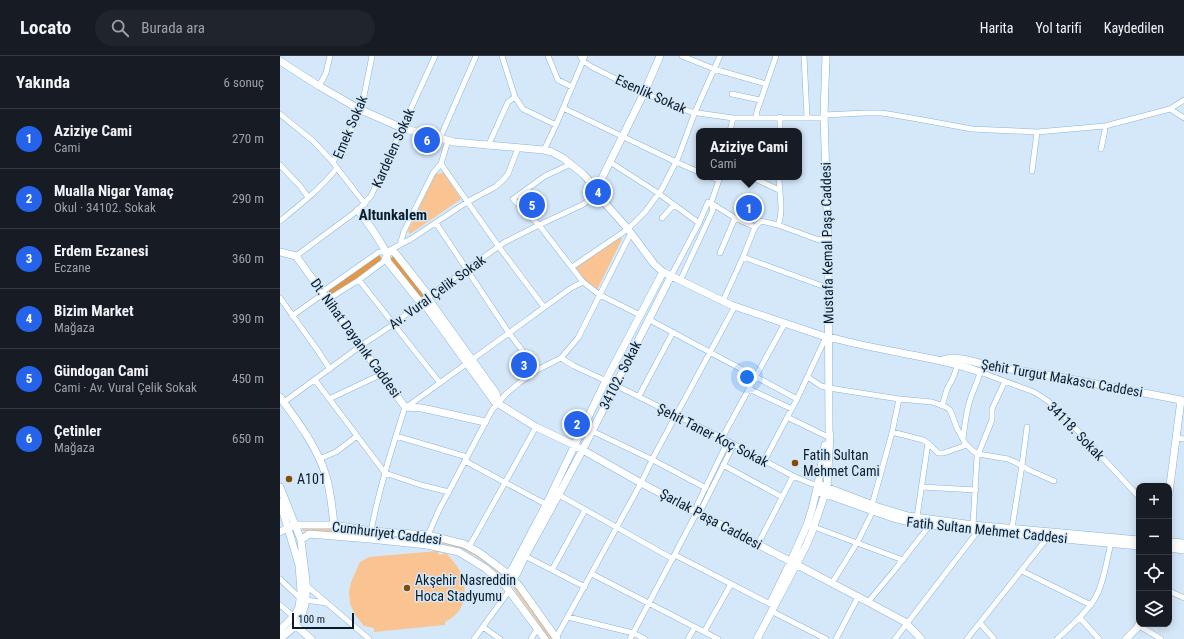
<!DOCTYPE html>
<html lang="tr">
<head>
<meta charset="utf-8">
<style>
  body { margin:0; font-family:"Roboto Condensed",sans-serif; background:#20242c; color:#f1f3f6 }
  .controls { position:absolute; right:12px; bottom:12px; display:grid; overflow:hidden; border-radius:8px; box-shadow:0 2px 10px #0003 }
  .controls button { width:36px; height:36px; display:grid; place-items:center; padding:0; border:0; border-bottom:1px solid #363941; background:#171b24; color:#f1f3f6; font:20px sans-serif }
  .scale { position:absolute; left:12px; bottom:10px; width:62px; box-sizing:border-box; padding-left:4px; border:2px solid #091c2b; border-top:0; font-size:11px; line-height:14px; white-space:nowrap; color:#091c2b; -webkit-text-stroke:3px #d5e8f9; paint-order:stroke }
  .you { position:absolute; left:467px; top:321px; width:14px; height:14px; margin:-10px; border:3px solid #fff; border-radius:50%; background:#1a73e8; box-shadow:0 0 0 6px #1a73e833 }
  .badge { display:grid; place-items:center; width:26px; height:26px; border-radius:50%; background:#2563eb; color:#fff; font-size:13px; font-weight:700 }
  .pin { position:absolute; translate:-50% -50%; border:2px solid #fff; box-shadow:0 1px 4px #0006 }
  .popup { position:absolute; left:416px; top:72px; width:106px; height:52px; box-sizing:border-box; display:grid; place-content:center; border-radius:8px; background:#171b24; filter:drop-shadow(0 1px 3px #0005); font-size:13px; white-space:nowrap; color:#9ea1a6 }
  .popup b { font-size:15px; color:#f1f3f6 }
  .popup::after { content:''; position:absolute; left:50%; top:100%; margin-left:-8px; border:8px solid transparent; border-top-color:#171b24 }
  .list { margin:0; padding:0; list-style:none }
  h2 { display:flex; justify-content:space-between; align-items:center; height:52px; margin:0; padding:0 16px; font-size:17px }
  h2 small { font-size:13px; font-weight:400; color:#9ea1a6 }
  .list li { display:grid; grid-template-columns:26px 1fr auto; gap:12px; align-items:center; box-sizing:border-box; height:60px; padding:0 16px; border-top:1px solid #363941 }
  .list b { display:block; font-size:15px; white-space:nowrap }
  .list p { margin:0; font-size:13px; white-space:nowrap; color:#9ea1a6 }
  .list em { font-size:13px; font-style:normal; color:#9ea1a6 }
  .icon { flex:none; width:22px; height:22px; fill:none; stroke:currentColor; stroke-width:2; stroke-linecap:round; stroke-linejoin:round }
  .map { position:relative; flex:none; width:904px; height:583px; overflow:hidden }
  header { display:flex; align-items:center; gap:24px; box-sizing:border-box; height:56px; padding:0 20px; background:#171b24; border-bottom:1px solid #363941 }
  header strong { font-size:19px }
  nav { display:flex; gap:22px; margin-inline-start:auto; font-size:14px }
  .search { width:280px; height:36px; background:#20242c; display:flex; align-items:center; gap:10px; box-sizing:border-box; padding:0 14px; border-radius:22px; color:#9ea1a6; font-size:15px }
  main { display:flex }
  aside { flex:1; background:#171b24 }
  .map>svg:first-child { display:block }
  .green { fill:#f9c492 }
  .forest { fill:#e69744 }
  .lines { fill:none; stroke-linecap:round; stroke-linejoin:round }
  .street-casing { stroke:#85b5de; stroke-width:6 }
  .secondary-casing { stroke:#85b5de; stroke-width:8 }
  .street { stroke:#fff; stroke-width:5 }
  .secondary { stroke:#fff; stroke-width:7 }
  .poi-dot { fill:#854d00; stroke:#d5e8f9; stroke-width:1.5 }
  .labels { text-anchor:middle; stroke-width:3; stroke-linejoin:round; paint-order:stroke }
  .street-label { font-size:14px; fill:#091c2b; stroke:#d5e8f9 }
  .poi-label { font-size:14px; fill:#091c2b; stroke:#d5e8f9; text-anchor:start }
  .neighbourhood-label { font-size:15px; font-weight:bold; fill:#091c2b; stroke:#d5e8f9 }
</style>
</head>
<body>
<header>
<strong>Locato</strong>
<div class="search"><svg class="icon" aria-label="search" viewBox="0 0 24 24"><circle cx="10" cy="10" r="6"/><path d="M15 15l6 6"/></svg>Burada ara</div>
<nav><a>Harita</a><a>Yol tarifi</a><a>Kaydedilen</a></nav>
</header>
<main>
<aside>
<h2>Yakında<small>6 sonuç</small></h2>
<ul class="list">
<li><span class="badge">1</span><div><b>Aziziye Cami</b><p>Cami</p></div><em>270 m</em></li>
<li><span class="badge">2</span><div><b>Mualla Nigar Yamaç</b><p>Okul · 34102. Sokak</p></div><em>290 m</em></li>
<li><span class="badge">3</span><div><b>Erdem Eczanesi</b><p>Eczane</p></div><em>360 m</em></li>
<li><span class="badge">4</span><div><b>Bizim Market</b><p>Mağaza</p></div><em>390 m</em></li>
<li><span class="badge">5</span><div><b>Gündogan Cami</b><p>Cami · Av. Vural Çelik Sokak</p></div><em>450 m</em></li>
<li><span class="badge">6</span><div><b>Çetinler</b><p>Mağaza</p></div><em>650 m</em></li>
</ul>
</aside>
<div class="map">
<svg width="904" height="583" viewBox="0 0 904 583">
  <rect width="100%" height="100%" fill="#d5e8f9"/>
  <!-- green -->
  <path class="green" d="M164,117L181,143L130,178L128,175L155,118Z
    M340,181L342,183L317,234L305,225L296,212Z
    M22,472H45L87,477V479L42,475H23Z
    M152,484L181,490L212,509L225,520L223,521C211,511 195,498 181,493C172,489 162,488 153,486Z
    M158,495L159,499L166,497C171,503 177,509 180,515C189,535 186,556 165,566V569L94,576V572L84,570L76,560L70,548L69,536L71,526L80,506L89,501Z
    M235,531H236L273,583H270L234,533L233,532Z"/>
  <!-- forest -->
  <path class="forest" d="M99,199L101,201L102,206L51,240L49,236V234Z
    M113,200H115L144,237V241L141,243L110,205V203Z"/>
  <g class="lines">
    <defs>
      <path id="street" d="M222,0L235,41L243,53L276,69
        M268,0L278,24L292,31
        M300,0L303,5L312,11L364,37L411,56L453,62H545
        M402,0L434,13L486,28
        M524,0L527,61
        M39,30L46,17L50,0
        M452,38L480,44
        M283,52L396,106L419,116
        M890,53L904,62
        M0,58L33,85L53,106
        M544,59L585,57H602L632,62L692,73L757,76L825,70L890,53L904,44
        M476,62L477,55L496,0
        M450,75L453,62
        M500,75V61
        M160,82L196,0
        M208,90L228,46L235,41
        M821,93L825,74V70
        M264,94L276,69L305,0
        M330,106L378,137L419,167
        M161,108L219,191L264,251
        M291,108L265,120L233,143L259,169L303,226L320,239L360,259
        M0,109L20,130L28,141
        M57,112L85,148
        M752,115L757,76
        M431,121L438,124
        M471,121L499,134
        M431,147L455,162L475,171
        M382,162L394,149
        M0,165C20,149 41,132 57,112L53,106L70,77L84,40L92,0
        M156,167L229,277L257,314
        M498,169L536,183L548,185
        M120,189L124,175L153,117L161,108L168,84
        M440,197L455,162
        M16,200L78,154L91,140L155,0
        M463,201L548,232
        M292,211L348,173L365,156L382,133L398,102L415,56L440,0
        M391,220L419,167L428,146L431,147L440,121
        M79,224L160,327
        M400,225L433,154L431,147
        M42,236L99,196H106L131,183L187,146L215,131L222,125L228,118L238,92
        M0,242L36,292L50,313
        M47,244L79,224L103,206L106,199
        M443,245L463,201L475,171L481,165L498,169C504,155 499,136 499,121
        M12,260L43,238
        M368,263L517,343
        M281,302L294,310L335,329L442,382L513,420L532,428H538
        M528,321L541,330L549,332L619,343L652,346L666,351L670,354L677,372L685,387L684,390L664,397H658L648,387
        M35,324L105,417L141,429L169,436
        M469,333L512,353
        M359,340L393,276
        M49,343L102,318
        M4,346L82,289L114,268L149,240L225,186L259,169L302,149L311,143L315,136
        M128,350L291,232L303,226
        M662,350L667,333L673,322L678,308
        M507,361L546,380
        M312,375L373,404L426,432
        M612,376L643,384L648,387L637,461
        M116,380L187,401
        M442,382L505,267
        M683,382C685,369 686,356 690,344C693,334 698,326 700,316L754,336L768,345L784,360L859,441
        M896,382L904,383
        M448,385L417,449V456L422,452L454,388
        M685,387L693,395L698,398L728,403L735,406L749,414L774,425
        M39,403L56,396L77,380
        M185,405L269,450
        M484,405L517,343L546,281
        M443,409L502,441
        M642,431L696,434
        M279,439L393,503
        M592,449L612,377L619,343
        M693,469L697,401L712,364V353L725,325
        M534,471L623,504
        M732,472L742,409L747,371
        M91,475C99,433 112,392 125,351
        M148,479L159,454L212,354L226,338L239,327L257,314L281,302L298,282L351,177
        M478,488L513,420
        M189,491L256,371
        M395,499L490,548
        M245,500L305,531
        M272,514L305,454
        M742,515L811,549
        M312,518L438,583
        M0,523L21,543
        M552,527L577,487L593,455
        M27,530L89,583
        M889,535L904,542
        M26,544L46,547
        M588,546L613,516L650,469
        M0,549L14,561
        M491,555L546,583
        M288,561L353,577L365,583
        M800,562L819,583
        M700,567L714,583
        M858,569L881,583
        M203,571L220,583
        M424,576L451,528
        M276,582L361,427L374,400L455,250
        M194,583L229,535
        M251,583L257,573
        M350,583L417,456
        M408,583L415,571
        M556,583L578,541
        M615,583L698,475
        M687,583L768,481
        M777,583C790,571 804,559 814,544C823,531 827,503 831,487"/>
      <path id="secondary" d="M0,5L39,30L79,53L122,72L174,86L264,94L272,96L283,102L303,118L313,129L315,136L348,173L374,208L383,216L451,249L546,281H549C578,289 607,294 637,300C658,304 679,308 700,316
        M315,136L364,37L380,0
        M78,154C88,167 97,180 105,194C107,198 106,202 108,206L140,246
        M0,196L16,200L125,351L142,352L205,366
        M106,196H114L116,198L149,240
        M147,241L216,337L218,347
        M142,245L214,345L256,371L294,389L361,427L588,546L625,566L641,583
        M663,304L671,302L683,303L711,310L774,320L901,344L889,437
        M0,341C16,363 37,391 45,417C51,434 52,452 54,469
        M538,428L598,451L628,460L693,469L859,484
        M0,431L21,484
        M537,435L613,462L630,466L698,475L859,490
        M0,446L19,509L21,536L19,551L15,559L0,574
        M0,476L7,472L15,469H54L91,475L148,479L184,488L200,497L229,519L240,531L277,583
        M889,486L904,487
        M889,492L904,494
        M229,519L266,449L326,324L383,216
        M233,523L237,517L245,500L272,451L302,395L391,220
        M491,546L511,505L527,469L532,453L538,428L545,389
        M15,569L31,583
        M0,582C39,558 24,521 21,484L29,478L90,483L147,489L179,496L205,512L224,528L265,583
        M477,583L526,490L532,476L547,432L550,379L549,375L548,185L544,59L546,0
        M846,583L857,572L859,568"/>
    </defs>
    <!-- street casing -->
    <use href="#street" class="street-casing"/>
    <!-- secondary casing -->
    <use href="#secondary" class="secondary-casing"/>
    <!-- street -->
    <use href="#street" class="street"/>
    <!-- secondary -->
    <use href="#secondary" class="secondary"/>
  </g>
  <!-- markers -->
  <g class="poi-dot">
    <circle cx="515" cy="407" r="4"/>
    <circle cx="9" cy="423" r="4"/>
    <circle cx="127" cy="532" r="4"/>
  </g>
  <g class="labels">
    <!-- street labels -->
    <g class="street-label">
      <text transform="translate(371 38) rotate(24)" y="5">Esenlik Sokak</text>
      <text transform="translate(70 71) rotate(-67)" y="5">Emek Sokak</text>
      <text transform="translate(113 92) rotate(-66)" y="5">Kardelen Sokak</text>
      <text transform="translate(547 187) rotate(-91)" y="5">Mustafa Kemal Paşa Caddesi</text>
      <text transform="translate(157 236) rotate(-36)" y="5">Av. Vural Çelik Sokak</text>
      <text transform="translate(76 282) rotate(54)" y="5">Dt. Nihat Dayanık Caddesi</text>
      <text transform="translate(340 319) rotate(-63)" y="5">34102. Sokak</text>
      <text transform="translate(782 322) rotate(10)" y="5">Şehit Turgut Makascı Caddesi</text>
      <text transform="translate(796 375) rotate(46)" y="5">34118. Sokak</text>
      <text transform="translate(433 379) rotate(27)" y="5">Şehit Taner Koç Sokak</text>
      <text transform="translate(431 463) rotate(28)" y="5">Şarlak Paşa Caddesi</text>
      <text transform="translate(707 474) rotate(6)" y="5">Fatih Sultan Mehmet Caddesi</text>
      <text transform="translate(107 477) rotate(7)" y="5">Cumhuriyet Caddesi</text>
    </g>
    <!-- poi labels -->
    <g class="poi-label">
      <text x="523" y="404">Fatih Sultan<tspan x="523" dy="16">Mehmet Cami</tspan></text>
      <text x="17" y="428">A101</text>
      <text x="135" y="529">Akşehir Nasreddin<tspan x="135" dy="16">Hoca Stadyumu</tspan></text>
    </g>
    <!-- neighbourhood labels -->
    <g class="neighbourhood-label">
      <text x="113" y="164">Altunkalem</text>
    </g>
  </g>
</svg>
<div class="controls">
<button>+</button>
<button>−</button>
<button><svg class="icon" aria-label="locate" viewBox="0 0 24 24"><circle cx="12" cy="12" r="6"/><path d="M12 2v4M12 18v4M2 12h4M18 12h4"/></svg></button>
<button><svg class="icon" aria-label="layers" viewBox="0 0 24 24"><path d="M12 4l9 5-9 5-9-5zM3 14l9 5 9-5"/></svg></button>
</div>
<div class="scale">100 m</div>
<div class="you"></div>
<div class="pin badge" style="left:469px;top:152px">1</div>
<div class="popup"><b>Aziziye Cami</b>Cami</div>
<div class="pin badge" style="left:297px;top:368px">2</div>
<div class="pin badge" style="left:244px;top:309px">3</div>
<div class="pin badge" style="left:318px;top:136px">4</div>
<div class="pin badge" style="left:252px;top:149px">5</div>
<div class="pin badge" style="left:147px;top:84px">6</div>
</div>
</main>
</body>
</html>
